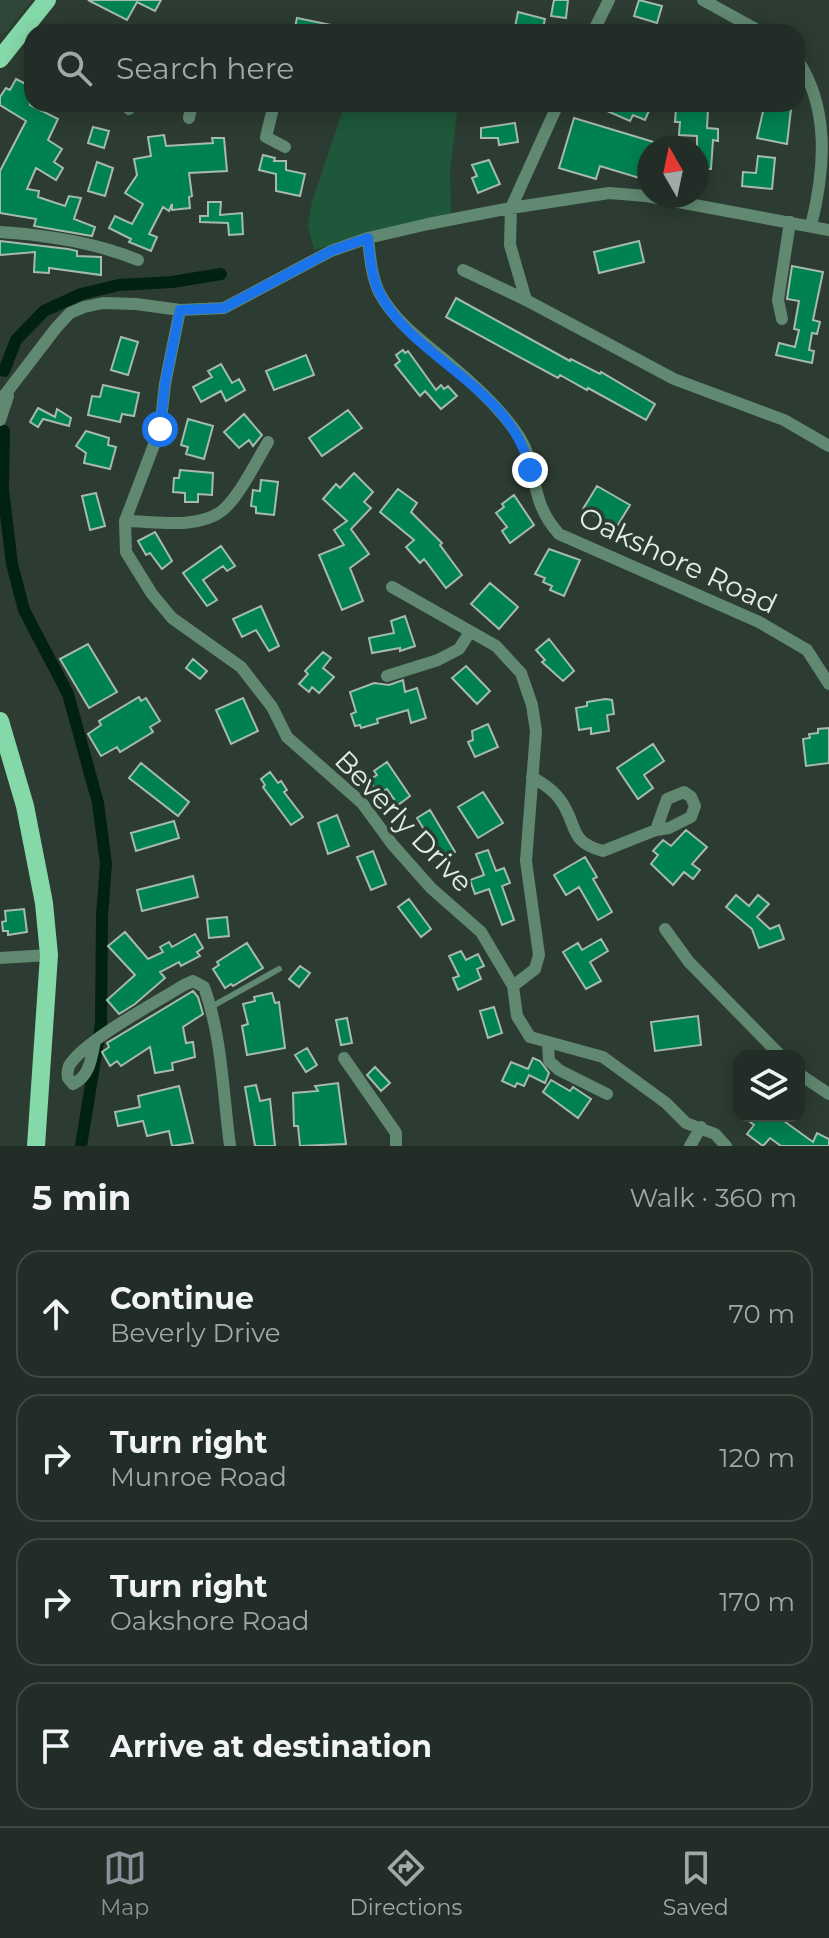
<!DOCTYPE html>
<html lang="en">
<head>
<meta charset="utf-8">
<style>
  body { margin:0; font-family:Montserrat,sans-serif; background:#2d3932; color:#f1f3f6 }
  .controls { position:absolute; right:24px; bottom:24px; display:grid; overflow:hidden; border-radius:16px; box-shadow:0 4px 20px #0003 }
  .controls button { width:72px; height:72px; display:grid; place-items:center; padding:0; border:0; border-bottom:2px solid #3e4943; background:#212d26; color:#f1f3f6; font:40px sans-serif }
  .compass { position:absolute; left:637px; top:136px; width:72px; height:72px; border-radius:50%; background:#212d26; box-shadow:0 4px 20px #0003; rotate:351deg }
  .stop { position:absolute; width:24px; height:24px; margin:-18px; border:6px solid #1a73e8; border-radius:50%; background:#fff }
  .stop.end { background:#1a73e8; border-color:#fff; box-shadow:0 2px 8px #0008 }
  .list { margin:0; padding:0; list-style:none }
  h2 { display:flex; justify-content:space-between; align-items:center; height:104px; margin:0; padding:0 32px; font-size:34px }
  h2 small { font-size:26px; font-weight:400; color:#a2a8a7 }
  .list li { display:grid; grid-template-columns:52px 1fr auto; gap:24px; align-items:center; box-sizing:border-box; height:128px; margin:0 16px 16px; padding:0 16px; border:2px solid #3e4943; border-radius:24px }
  .list b { display:block; font-size:30px; white-space:nowrap }
  .list p { margin:0; font-size:26px; white-space:nowrap; color:#a2a8a7 }
  .list em { font-size:26px; font-style:normal; color:#a2a8a7 }
  .icon { flex:none; width:44px; height:44px; fill:none; stroke:currentColor; stroke-width:2; stroke-linecap:round; stroke-linejoin:round }
  .map { position:relative; flex:none; width:829px; height:1146px; overflow:hidden }
  .search { position:absolute; background:#212d26; box-shadow:0 4px 20px #0003; left:24px; right:24px; top:24px; height:88px; display:flex; align-items:center; gap:20px; box-sizing:border-box; padding:0 28px; border-radius:24px; color:#a2a8a7; font-size:30px }
  .sheet { height:680px; background:#212d26 }
  nav { display:flex; justify-content:space-around; align-items:center; box-sizing:border-box; height:112px; border-top:2px solid #3e4943; background:#212d26; font-size:22px; color:#a2a8a7 }
  nav a { display:grid; justify-items:center; gap:4px }
  nav .on { color:#8c9099 }
  .map>svg:first-child { display:block }
  .built { fill:#2f4639 }
  .green { fill:#1e573a }
  .lines { fill:none; stroke-linecap:round; stroke-linejoin:round }
  .canal { stroke:#012211; stroke-width:12 }
  .building { fill:#008250; stroke:#a7baae; stroke-width:2 }
  .lane { stroke:#618871; stroke-width:6 }
  .street { stroke:#618871; stroke-width:12 }
  .primary { stroke:#85d9a9; stroke-width:18 }
  .route { stroke:#1a73e8; stroke-width:10 }
  .labels { text-anchor:middle; stroke-width:7; stroke-linejoin:round; paint-order:stroke }
  .street-label { font-size:28px; fill:#e3ede6; stroke:#2c3c32 }
</style>
</head>
<body>
<div class="map">
<svg width="829" height="1146" viewBox="0 0 829 1146">
  <rect width="100%" height="100%" fill="#2c3c32"/>
  <!-- built -->
  <path class="built" d="M0,0H32L4,34L0,33Z"/>
  <!-- green -->
  <path class="green" d="M345,104H458L450,171L451,213L361,235L314,250L308,225L312,202Z"/>
  <g class="lines">
    <!-- canal -->
    <path class="canal" d="M4,371L16,340L44,311L81,294L119,285L172,282L221,274
      M4,431L3,490L12,564L24,610L68,694L98,803L106,864L102,916L101,1023L81,1146"/>
  </g>
  <!-- building -->
  <path class="building" d="M88,0H161L155,11L137,2L127,20Z
    M554,0H568L566,18L551,16Z
    M639,0L662,6L657,23L634,16Z
    M518,12L545,19L542,32H514Z
    M297,18L346,28V32H294Z
    M16,79L32,87L30,105L58,119L48,140L62,149L54,162L63,168L56,180L36,168L27,189L39,191L38,197L65,206L69,196L81,198L74,219L95,227L92,236L34,226L36,219L0,213V171L26,121L0,105V97L6,88L10,90Z
    M591,104H652L645,120L633,115L630,121Z
    M764,107L791,109L787,144L757,138Z
    M676,108L708,110L707,128L718,129V141L713,140L711,169L697,168V136L679,135L680,122H675Z
    M574,118L667,146V148H649V181L600,166L596,179L559,168Z
    M515,123L518,142L499,145L498,138H481V128Z
    M93,127L109,131L104,148L88,143Z
    M164,135L166,146L213,143L212,138H224L227,171L189,173L192,196L189,197L190,208L172,210V204L169,211L163,207L149,234L157,237L151,251L129,242L131,239L109,228L115,216L132,224L143,204L125,193L137,175L134,159L151,156L148,137Z
    M263,155L275,158L274,161H286V170L305,174L300,196L276,191V174L259,170Z
    M758,156L775,158L772,189L742,186L743,172L756,173Z
    M489,160L500,184L478,193L472,178L477,176L472,165Z
    M97,162L113,168L105,196L88,191Z
    M208,202H221L220,215L242,213L243,234L229,235L228,223L200,222V216H208Z
    M0,241L68,249L77,251V256L101,257V275L49,268V273L34,272L35,252L0,255Z
    M639,241L644,262L599,273L594,252Z
    M792,266L823,272L813,320L820,322L817,334L812,333L809,350L814,351L812,363L776,355L779,343L795,347L799,330L794,329L799,301L787,299Z
    M456,298L570,361L571,359L600,374L601,372L655,404L646,420L588,388L587,390L560,375L558,378L446,317Z
    M121,337L138,342L128,375L111,370Z
    M403,350L405,353L408,351L436,390L441,385L444,389L448,386L457,396L441,409L425,391L420,396L395,365L400,361L396,355Z
    M306,355L314,375L274,390L266,371Z
    M221,364L232,383L239,379L245,390L226,401L221,391L201,402L193,387L212,377L208,371Z
    M103,385L139,393L134,416L122,414L120,422L88,415L92,396L100,397Z
    M38,408L55,417L57,409L71,418L69,426L43,419L38,427L30,422Z
    M348,410L362,428L322,456L309,438Z
    M244,414L262,435L253,446L249,440L239,448L224,432Z
    M188,419L213,426L204,459L186,454L188,447L181,445Z
    M86,431L109,438L108,445L116,447L110,469L84,463L86,453L76,446Z
    M180,470L213,473L212,495L198,494V502H185V493L173,492L174,478H179Z
    M354,473L373,492L364,502L371,508L351,529L369,554L350,568L363,601L342,610L319,555L344,545L334,530L347,521L323,499L336,484L340,488Z
    M261,480L278,482L274,515L256,513V507L251,506L253,490L260,491Z
    M597,486L630,505L616,528L583,509Z
    M398,489L417,503L411,512L442,543L440,545L462,575L446,588L424,559L420,563L406,547L414,540L380,512Z
    M96,493L105,526L90,530L82,496Z
    M514,495L534,525L510,543L502,531L507,527L496,513L504,507L502,504Z
    M155,532L172,561L162,569L150,553L146,555L138,541Z
    M221,546L235,566L227,571L223,566L203,580L217,600L207,606L183,573Z
    M549,549L580,560L564,596L550,590L552,586L543,582L545,578L535,574Z
    M490,583L518,607L499,629L471,604Z
    M261,606L279,646L269,651L256,630L242,637L233,619Z
    M405,616L415,646L400,651V648L372,653L369,638L394,633L391,621Z
    M549,639L574,671L563,681L542,662L545,660L536,650Z
    M88,644L117,692L89,708L60,659Z
    M323,652L331,658L323,668L334,677L319,693L312,687L309,692L299,684L308,674L305,671Z
    M193,659L207,671L200,679L186,668Z
    M466,666L490,691L477,704L452,678Z
    M403,680L405,692L417,688L426,718L411,723L408,710L377,719L378,723L361,728L360,725L355,726L351,714L356,712L350,692L374,683L389,685Z
    M139,697L141,701L146,698L160,721L150,727L153,732L120,752L117,747L101,756L88,734L101,725L99,721Z
    M243,698L258,731L231,744L216,710Z
    M605,699L612,700L614,714L607,715L609,731L591,734V728L579,730L576,708L587,706V702Z
    M488,724L498,747L475,757L468,742L473,740L472,731Z
    M829,728V763L806,766L803,739L810,738L809,734L818,733V729Z
    M653,744L664,761L644,775L653,788L638,799L617,768Z
    M387,762L410,796L398,805L387,789L378,794L369,780L377,775L374,771Z
    M141,763L189,802L178,816L129,778Z
    M270,772L278,783L281,781L287,790L284,792L303,817L291,825L263,787L265,785L261,779Z
    M483,792L503,823L478,838L458,807Z
    M430,810L455,852L443,860L417,818Z
    M337,815L349,846L328,854L318,823Z
    M174,821L179,838L136,851L131,833Z
    M686,830L707,847L692,864L700,870L693,879L684,872L673,885L651,864L658,855L653,851L663,840L671,846Z
    M488,850L496,871L504,868L510,883L502,886L514,920L502,925L489,889L475,894L470,880L484,875L476,854Z
    M373,851L386,884L371,890L357,857Z
    M585,857L597,877L593,879L612,912L598,920L579,887L566,895L554,875Z
    M193,876L198,897L142,911L137,890Z
    M736,895L749,906L758,895L769,904L757,917L770,929L779,925L784,939L759,948L752,929L726,907Z
    M409,899L431,929L421,937L398,907Z
    M24,909L27,932L8,935V931H3L2,922L6,921L5,911Z
    M227,917L229,936L209,938L207,919Z
    M125,932L148,959L163,952L160,947L169,942L172,947L195,934L203,948L197,952L200,956L181,966L179,962L160,972L165,978L135,1004L119,1014L107,1000L135,975L108,946Z
    M601,939L608,951L590,962L601,981L586,989L563,952L578,943L582,950Z
    M247,943L263,968L233,986L231,984L225,988L213,969L219,965L217,962Z
    M461,951L466,960L478,954L484,966L477,969L481,979L458,990L453,978L459,976L449,956Z
    M300,966L310,973L299,987L289,979Z
    M193,991L198,997L203,1014L183,1027L186,1043L193,1042L195,1057L172,1063L173,1070L155,1073L150,1047L121,1066L117,1061L110,1066L102,1052L109,1047L107,1043Z
    M272,993L275,1003L279,1002L285,1048L247,1055L242,1026L248,1024L243,1004L255,1001L254,997Z
    M494,1007L502,1033L488,1038L480,1011Z
    M698,1016L701,1045L655,1051L651,1022Z
    M347,1018L352,1043L341,1045L336,1020Z
    M307,1048L317,1065L306,1072L295,1055Z
    M533,1058L540,1061L549,1073L545,1083L529,1075L524,1086L517,1083L515,1087L502,1081L511,1062L528,1069Z
    M375,1067L390,1083L381,1091L367,1075Z
    M551,1080L570,1091L573,1087L591,1099L578,1118L543,1092Z
    M338,1083L346,1144L300,1146L298,1126H294L293,1093L318,1091L315,1086Z
    M256,1085L260,1101L270,1099L275,1146H255L245,1087Z
    M179,1086L193,1143L172,1146L169,1131L147,1136L143,1121L118,1126L115,1112L140,1107L138,1096Z
    M742,1116H777L813,1142L817,1133L829,1139V1146H781L770,1138L763,1146L747,1134L754,1125Z"/>
  <g class="lines">
    <!-- lane -->
    <path class="lane" d="M211,1007L279,969"/>
    <!-- street -->
    <path class="street" d="M703,0L761,32
      M593,32L609,0
      M797,59C829,107 826,166 811,226
      M274,104L266,137L285,147
      M558,104L511,208L510,245L526,300L674,379L784,420L829,446
      M129,109L130,104
      M189,118L192,104
      M0,232C47,235 94,242 138,260
      M368,238C370,256 371,275 379,292C395,323 426,344 452,366C476,386 503,411 520,438C539,469 528,500 559,534L759,622L807,650L829,684
      M463,270L526,300
      M180,310L165,384L160,429L125,521L126,552L152,594L172,618L241,667L272,707L287,737L362,803L392,844L431,888L481,932L513,986L517,1016L530,1037L603,1057L666,1103L686,1123L715,1134L726,1146
      M782,319L778,300L790,222
      M0,401L56,328L70,313L84,307L103,303L136,304L180,310L224,308L331,251L368,238L428,224L511,208L609,193L646,196L829,230
      M0,420L8,396
      M125,521C154,521 199,530 223,510C240,495 256,462 268,442
      M392,587L496,646L521,673L532,705L536,731L526,861L539,955L535,969L513,986
      M387,676L438,660L459,649L470,632
      M532,777C543,784 554,790 561,801C578,825 568,842 603,851L656,830L667,799L684,792L691,797L695,806L691,817L669,828L656,830
      M665,929L689,962L781,1056
      M0,958L49,955
      M95,1041C91,1059 90,1076 73,1084L68,1078C67,1073 67,1071 69,1066C83,1041 157,1002 184,985L193,981L204,987C222,1036 223,1094 230,1146
      M548,1044L549,1061L559,1070L607,1094
      M344,1058L396,1133V1146
      M799,1074L829,1094
      M690,1146L701,1127"/>
    <!-- primary -->
    <path class="primary" d="M0,59L47,0
      M0,721L25,806L44,903L49,955L36,1146"/>
  </g>
  <g class="lines">
    <!-- route -->
    <path class="route" d="M160,429L165,384L180,310L224,308L331,251L368,238C370,256 371,275 379,292C413,360 513,387 530,470"/>
  </g>
  <g class="labels">
    <!-- street labels -->
    <g class="street-label">
      <text transform="translate(678 560) rotate(25)" y="10">Oakshore Road</text>
      <text transform="translate(404 821) rotate(46)" y="10">Beverly Drive</text>
    </g>
  </g>
</svg>
<div class="controls">
<button><svg class="icon" aria-label="layers" viewBox="0 0 24 24"><path d="M12 4l9 5-9 5-9-5zM3 14l9 5 9-5"/></svg></button>
</div>
<svg class="compass" viewBox="-18 -18 36 36"><path d="M0-13l5 13h-10z" fill="#e53935"/><path d="M0 13l5-13h-10z" fill="#a2a8a7"/></svg>
<div class="stop" style="left:160px;top:429px"></div>
<div class="stop end" style="left:530px;top:470px"></div>
<div class="search"><svg class="icon" aria-label="search" viewBox="0 0 24 24"><circle cx="10" cy="10" r="6"/><path d="M15 15l6 6"/></svg>Search here</div>
</div>
<section class="sheet">
<h2>5 min<small>Walk · 360 m</small></h2>
<ul class="list">
<li><svg class="icon" aria-label="ahead" viewBox="0 0 24 24"><path d="M12 20V5M6 11l6-6 6 6"/></svg><div><b>Continue</b><p>Beverly Drive</p></div><em>70 m</em></li>
<li><svg class="icon" aria-label="right" viewBox="0 0 24 24"><path d="M7 20v-9h11M14 6l5 5-5 5"/></svg><div><b>Turn right</b><p>Munroe Road</p></div><em>120 m</em></li>
<li><svg class="icon" aria-label="right" viewBox="0 0 24 24"><path d="M7 20v-9h11M14 6l5 5-5 5"/></svg><div><b>Turn right</b><p>Oakshore Road</p></div><em>170 m</em></li>
<li><svg class="icon" aria-label="arrive" viewBox="0 0 24 24"><path d="M6 21V4h12l-3 4 3 4H6"/></svg><div><b>Arrive at destination</b></div></li>
</ul>
</section>
<nav>
<a class="on"><svg class="icon" aria-label="map" viewBox="0 0 24 24"><path d="M3 6l6-2 6 2 6-2v14l-6 2-6-2-6 2zM9 4v14M15 6v14"/></svg>Map</a>
<a><svg class="icon" aria-label="directions" viewBox="0 0 24 24"><path d="M12 3l9 9-9 9-9-9zM9 14v-3h6M13 9l2 2-2 2"/></svg>Directions</a>
<a><svg class="icon" aria-label="saved" viewBox="0 0 24 24"><path d="M7 4h10v16l-5-4-5 4z"/></svg>Saved</a>
</nav>
</body>
</html>
